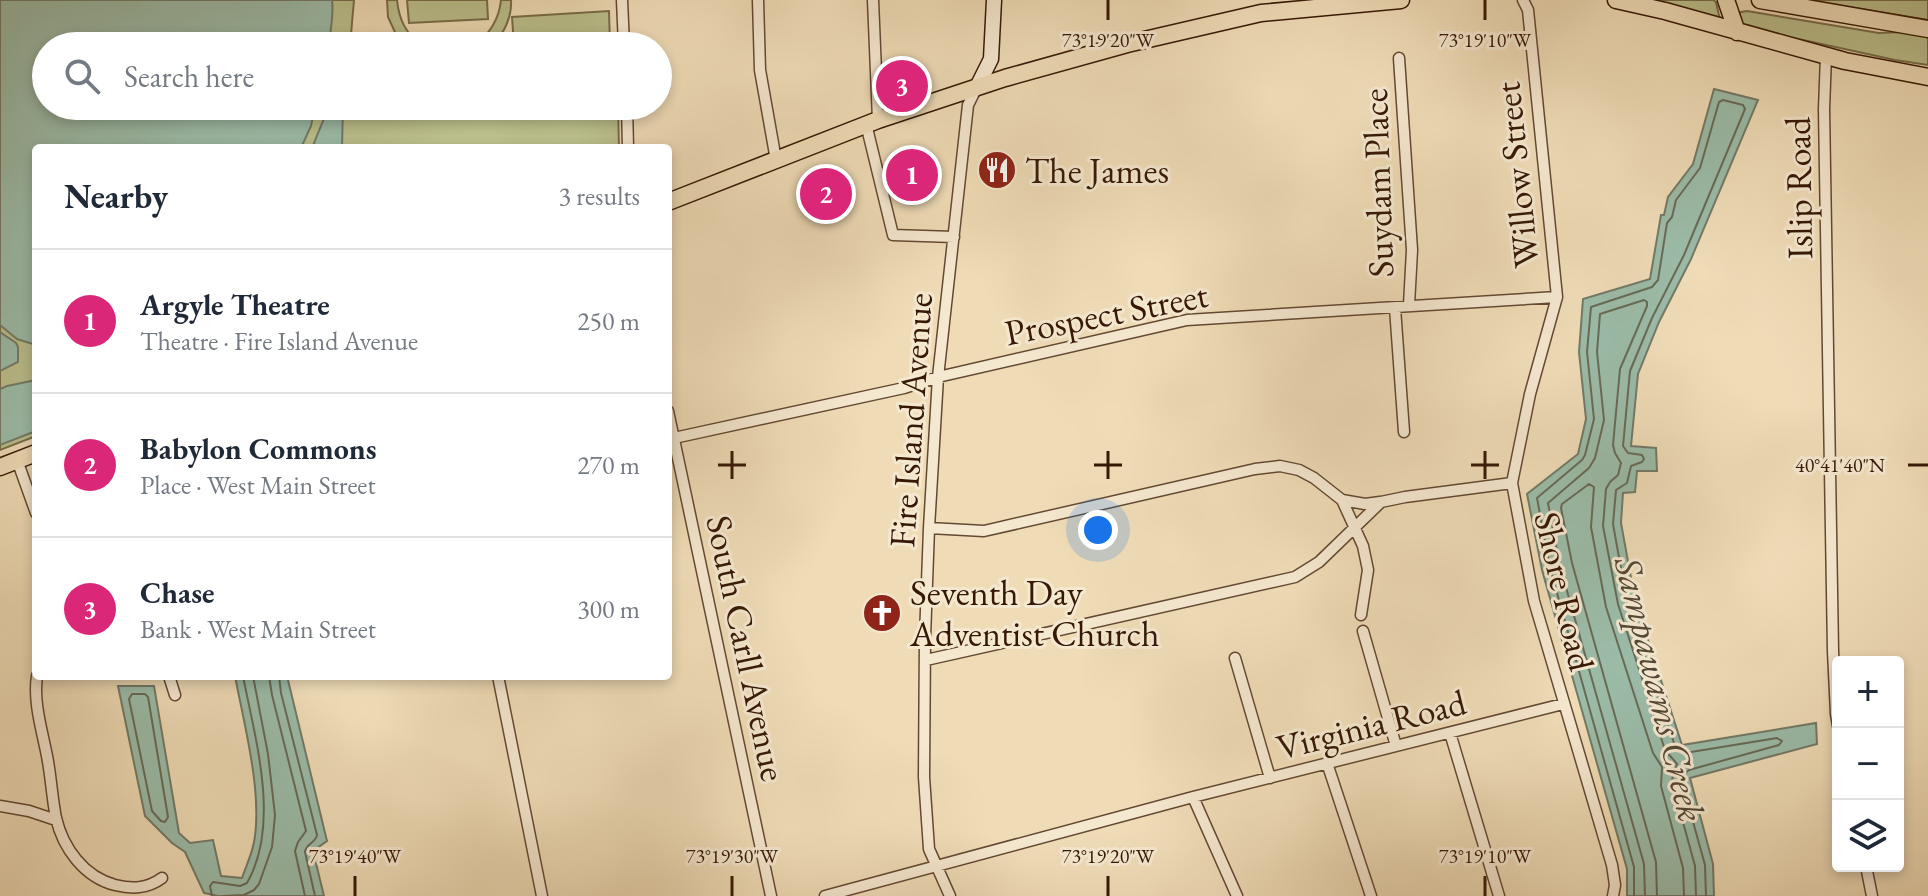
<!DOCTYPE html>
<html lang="en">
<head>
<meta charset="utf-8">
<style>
  body { margin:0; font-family:"EB Garamond",serif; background:#f6f6f7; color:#1f2937 }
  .controls { position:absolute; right:24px; bottom:24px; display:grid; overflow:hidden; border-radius:8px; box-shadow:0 4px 12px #0003 }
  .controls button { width:72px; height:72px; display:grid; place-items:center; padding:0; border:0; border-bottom:2px solid #e0e1e3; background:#fff; color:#1f2937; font:40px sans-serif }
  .you { position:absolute; left:1098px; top:530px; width:28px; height:28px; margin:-20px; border:6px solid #fff; border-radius:50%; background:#1a73e8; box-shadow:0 0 0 12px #1a73e833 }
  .badge { display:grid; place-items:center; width:52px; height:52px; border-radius:50%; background:#db2777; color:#fff; font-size:26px; font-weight:700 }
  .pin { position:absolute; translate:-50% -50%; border:4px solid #fff; box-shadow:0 2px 8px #0006 }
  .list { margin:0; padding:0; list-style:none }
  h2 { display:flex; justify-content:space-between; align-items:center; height:104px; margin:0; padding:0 32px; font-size:34px }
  h2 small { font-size:26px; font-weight:400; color:#747a83 }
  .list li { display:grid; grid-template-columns:52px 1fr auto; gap:24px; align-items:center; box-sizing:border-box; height:144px; padding:0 32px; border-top:2px solid #e0e1e3 }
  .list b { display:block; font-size:30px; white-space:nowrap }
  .list p { margin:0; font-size:26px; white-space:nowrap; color:#747a83 }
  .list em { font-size:26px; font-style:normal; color:#747a83 }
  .icon { flex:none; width:44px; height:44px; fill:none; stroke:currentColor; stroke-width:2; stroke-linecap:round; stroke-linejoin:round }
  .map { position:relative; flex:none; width:1928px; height:896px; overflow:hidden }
  .search { position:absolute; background:#fff; box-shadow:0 4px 12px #0003; left:32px; top:32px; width:640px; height:88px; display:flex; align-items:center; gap:20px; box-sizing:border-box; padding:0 28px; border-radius:44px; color:#747a83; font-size:30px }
  .panel { position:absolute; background:#fff; box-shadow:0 4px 12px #0003; left:32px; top:144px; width:640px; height:536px; border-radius:8px }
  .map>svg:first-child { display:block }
  .green { fill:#bbc08d; stroke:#786c49; stroke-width:2 }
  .water { fill:#9bbca9; stroke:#737a67; stroke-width:2 }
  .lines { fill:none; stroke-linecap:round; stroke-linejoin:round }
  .shore { stroke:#686a57; stroke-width:2 }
  .minor-casing { stroke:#644932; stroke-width:13 }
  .secondary-casing { stroke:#361805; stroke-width:17 }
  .primary-casing { stroke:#361805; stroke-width:19 }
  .minor { stroke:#f5e8d0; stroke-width:10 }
  .secondary { stroke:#f5e8d0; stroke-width:14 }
  .primary { stroke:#efdcb7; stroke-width:16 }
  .ticks { fill:none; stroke:#361805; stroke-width:3 }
  .labels { text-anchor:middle; stroke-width:6; stroke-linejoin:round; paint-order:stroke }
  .poi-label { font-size:36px; fill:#361805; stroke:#f5e8d0; text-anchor:start }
  .street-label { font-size:36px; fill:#361805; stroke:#f5e8d0 }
  .water-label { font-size:38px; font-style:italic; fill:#544936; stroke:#f5e8d0 }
  .ticks-label { font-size:20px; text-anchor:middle; fill:#361805; stroke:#f5e8d0; stroke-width:6; stroke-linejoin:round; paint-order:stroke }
</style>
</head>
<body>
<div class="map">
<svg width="1928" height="896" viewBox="0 0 1928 896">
  <rect width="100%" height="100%" fill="#efdcb7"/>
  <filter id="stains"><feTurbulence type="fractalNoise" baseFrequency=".0025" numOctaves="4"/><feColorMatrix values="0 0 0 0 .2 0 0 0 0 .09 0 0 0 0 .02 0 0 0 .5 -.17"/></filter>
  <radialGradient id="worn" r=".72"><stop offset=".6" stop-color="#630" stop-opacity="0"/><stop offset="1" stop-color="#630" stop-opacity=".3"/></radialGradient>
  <!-- green -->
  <path class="green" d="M0,0H354L350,46H46V106H618L619,148H36V436L0,450Z
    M387,0H397C399,20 406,35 424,46H404L400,43L388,17Z
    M407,0H487L488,19L409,23Z
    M501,0H511C512,18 504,32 493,46H474C490,34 499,20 501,0Z
    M1644,0H1713L1716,2L1720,20Z
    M1806,0H1928V20Z
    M609,11L610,46H514L512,17Z
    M1747,11L1879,33L1901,32L1928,37V65L1895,60L1743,27L1737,17L1741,12Z"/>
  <!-- water -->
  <path class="water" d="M0,0H332C334,16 330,30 329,46H46V106H315L311,126L301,148H36V345L17,339L0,325Z
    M1714,89L1758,100L1691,259L1659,322L1638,374L1631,446L1656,448L1657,471H1637L1635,492L1623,493L1621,523L1635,600L1682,745L1816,723L1817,744L1690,778L1713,864L1714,896H1627V869L1542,570L1527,494L1578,454L1586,419L1579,352L1583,299L1650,279L1661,215H1664L1668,197L1693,164Z
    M329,106H343L342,148H312Z
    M0,332L16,343L18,347V362L0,371Z
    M36,380V431L0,445V389L7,386Z
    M235,676H287L327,841L313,851L324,896H218L204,893L185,852L172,843L145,816L118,686H154L179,833L190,843L213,840L221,876L242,878C246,866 252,854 254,842C263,794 244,724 235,676Z"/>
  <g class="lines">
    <!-- shore -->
    <path class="shore" d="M269,676L272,695L306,831L298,842L295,851L305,896
      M279,676L281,693L317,835C316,843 306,843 305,852L315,896
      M132,694H145L148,697L168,817L165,822L161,821L152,811L129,699Z
      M212,896L210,886L213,882L240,886L247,883C281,824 255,739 243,676
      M223,896L244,895L254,890L259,884L272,847L275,815L268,754L253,676
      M1634,896V867L1550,568L1537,498L1582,460L1585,455L1594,419L1587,352L1591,307L1652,287L1658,280L1667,223L1672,217L1676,200L1700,168L1719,102L1723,100L1743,105L1745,109L1684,255L1652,318L1630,371L1623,446L1628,453L1642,455L1644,459L1642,462L1631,466L1627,483L1616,490L1613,524L1627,602L1676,749L1685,753L1777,738L1782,741L1779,745L1689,770L1683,775L1682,782L1705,865L1706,896
      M1645,896L1644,864L1560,566L1548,503L1589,468L1595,458L1604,420L1597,352L1600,314L1644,300L1647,302V306L1620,369L1613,445L1615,453L1621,463L1618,475L1610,482L1606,489L1603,526L1618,604L1665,750L1677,764L1673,774L1672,782L1695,866L1696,896
      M1657,896L1656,862L1572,563L1561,508L1562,504L1589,484L1594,487L1591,527L1606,607L1653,753L1662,767L1661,786L1683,868L1684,896"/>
    <defs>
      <path id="minor" d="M622,0L624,46
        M758,0L760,70L776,160
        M873,0L878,120
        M1523,0L1528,10L1557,297L1530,394L1512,483L1534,601L1612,865L1615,885L1613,896
        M1826,56L1824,109L1833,651L1836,714L1838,726
        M1399,58L1412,250L1409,305
        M627,106L628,148
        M866,124L893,235L954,237
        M1395,308L1404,432
        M668,411L771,896
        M674,438L904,388L938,377L1187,320L1557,297
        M17,460L36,513
        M1342,500L1365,504L1380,502
        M929,528L984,531L1255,469L1280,466L1299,470L1314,478L1342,500L1363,546L1368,570L1361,615
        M1363,631L1396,746
        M1235,658L1270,778
        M926,660L1295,577L1319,562L1381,502L1405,497L1512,483
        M37,676C33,702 42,730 47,756C51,776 52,798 56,818C63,848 84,877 115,885C132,889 147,889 162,878
        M169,676L175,695
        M498,676L542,896
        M1450,733L1499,896
        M1327,763L1371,896
        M1193,797L1237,896
        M0,806L29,811L56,820
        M1866,866L1872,896
        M825,896L1193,797L1563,704
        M950,896L929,849L924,777L925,637L929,528L938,377L968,105L977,87"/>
      <path id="secondary" d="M977,87L991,59L994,0"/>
      <path id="primary" d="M1616,0L1665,11L1845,61L1928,77
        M1726,0L1737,32
        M1760,0L1928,29
        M668,202L878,120L1005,78L1127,44L1261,13L1401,0
        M0,467L36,453"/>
    </defs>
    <!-- minor casing -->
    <use href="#minor" class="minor-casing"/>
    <!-- secondary casing -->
    <use href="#secondary" class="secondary-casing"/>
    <!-- primary casing -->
    <use href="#primary" class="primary-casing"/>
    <!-- minor -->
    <use href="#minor" class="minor"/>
    <!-- secondary -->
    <use href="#secondary" class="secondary"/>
    <!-- primary -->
    <use href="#primary" class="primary"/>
  </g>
  <!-- ticks -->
  <path class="ticks" d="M1108,0V20M1485,0V20M732,451V479M1108,451V479M1485,451V479M718,465H746M1094,465H1122M1471,465H1499M1908,465H1928M355,876V896M732,876V896M1108,876V896M1485,876V896"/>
  <!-- icons -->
  <defs>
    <symbol id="restaurant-disc" viewBox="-11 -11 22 22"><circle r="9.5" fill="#8f2418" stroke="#f5e8d0"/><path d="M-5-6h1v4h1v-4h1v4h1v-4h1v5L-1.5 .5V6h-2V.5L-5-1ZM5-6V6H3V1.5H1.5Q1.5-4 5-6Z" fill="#fff"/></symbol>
    <symbol id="church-disc" viewBox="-11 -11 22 22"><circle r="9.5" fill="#8f2418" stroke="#f5e8d0"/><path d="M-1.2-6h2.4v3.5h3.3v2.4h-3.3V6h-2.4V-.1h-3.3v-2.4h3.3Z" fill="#fff"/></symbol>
  </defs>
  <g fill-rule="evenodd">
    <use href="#restaurant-disc" x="975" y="148" width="44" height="44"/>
    <use href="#church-disc" x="860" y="591" width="44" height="44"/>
  </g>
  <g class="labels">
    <!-- poi labels -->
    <g class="poi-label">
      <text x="1025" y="183">The James</text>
      <text x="910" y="605">Seventh Day<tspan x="910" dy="41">Adventist Church</tspan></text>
    </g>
    <!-- street labels -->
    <g class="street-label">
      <text transform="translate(1516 175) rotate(-96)" y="13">Willow Street</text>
      <text transform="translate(1377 183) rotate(-92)" y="13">Suydam Place</text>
      <text transform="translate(1798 188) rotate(-91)" y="13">Islip Road</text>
      <text transform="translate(1106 313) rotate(-11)" y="13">Prospect Street</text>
      <text transform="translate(910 420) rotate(-86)" y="13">Fire Island Avenue</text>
      <text transform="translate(1565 591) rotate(77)" y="13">Shore Road</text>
      <text transform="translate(747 648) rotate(78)" y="13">South Carll Avenue</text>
      <text transform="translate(1371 724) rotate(-14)" y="13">Virginia Road</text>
    </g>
    <!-- water labels -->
    <g class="water-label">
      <text transform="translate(1660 689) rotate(76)" y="13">Sampawams Creek</text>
    </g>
  </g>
  <g class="ticks-label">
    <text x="1108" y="47">73°19'20"W</text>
    <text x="1485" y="47">73°19'10"W</text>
    <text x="1840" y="472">40°41'40"N</text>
    <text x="355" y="863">73°19'40"W</text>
    <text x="732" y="863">73°19'30"W</text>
    <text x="1108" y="863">73°19'20"W</text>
    <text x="1485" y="863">73°19'10"W</text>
  </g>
  <rect width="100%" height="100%" filter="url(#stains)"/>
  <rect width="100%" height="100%" fill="url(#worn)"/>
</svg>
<div class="controls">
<button>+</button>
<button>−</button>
<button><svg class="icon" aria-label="layers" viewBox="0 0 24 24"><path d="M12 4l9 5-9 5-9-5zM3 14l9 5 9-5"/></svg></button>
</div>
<div class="you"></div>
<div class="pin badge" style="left:912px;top:175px">1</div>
<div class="pin badge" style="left:826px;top:194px">2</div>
<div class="pin badge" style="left:902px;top:86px">3</div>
<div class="search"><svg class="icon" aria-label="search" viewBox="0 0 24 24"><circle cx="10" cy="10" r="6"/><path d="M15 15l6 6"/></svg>Search here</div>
<section class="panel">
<h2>Nearby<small>3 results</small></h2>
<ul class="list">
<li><span class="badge">1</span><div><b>Argyle Theatre</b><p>Theatre · Fire Island Avenue</p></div><em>250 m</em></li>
<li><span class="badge">2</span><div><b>Babylon Commons</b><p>Place · West Main Street</p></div><em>270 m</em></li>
<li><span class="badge">3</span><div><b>Chase</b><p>Bank · West Main Street</p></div><em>300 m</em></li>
</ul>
</section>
</div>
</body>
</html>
